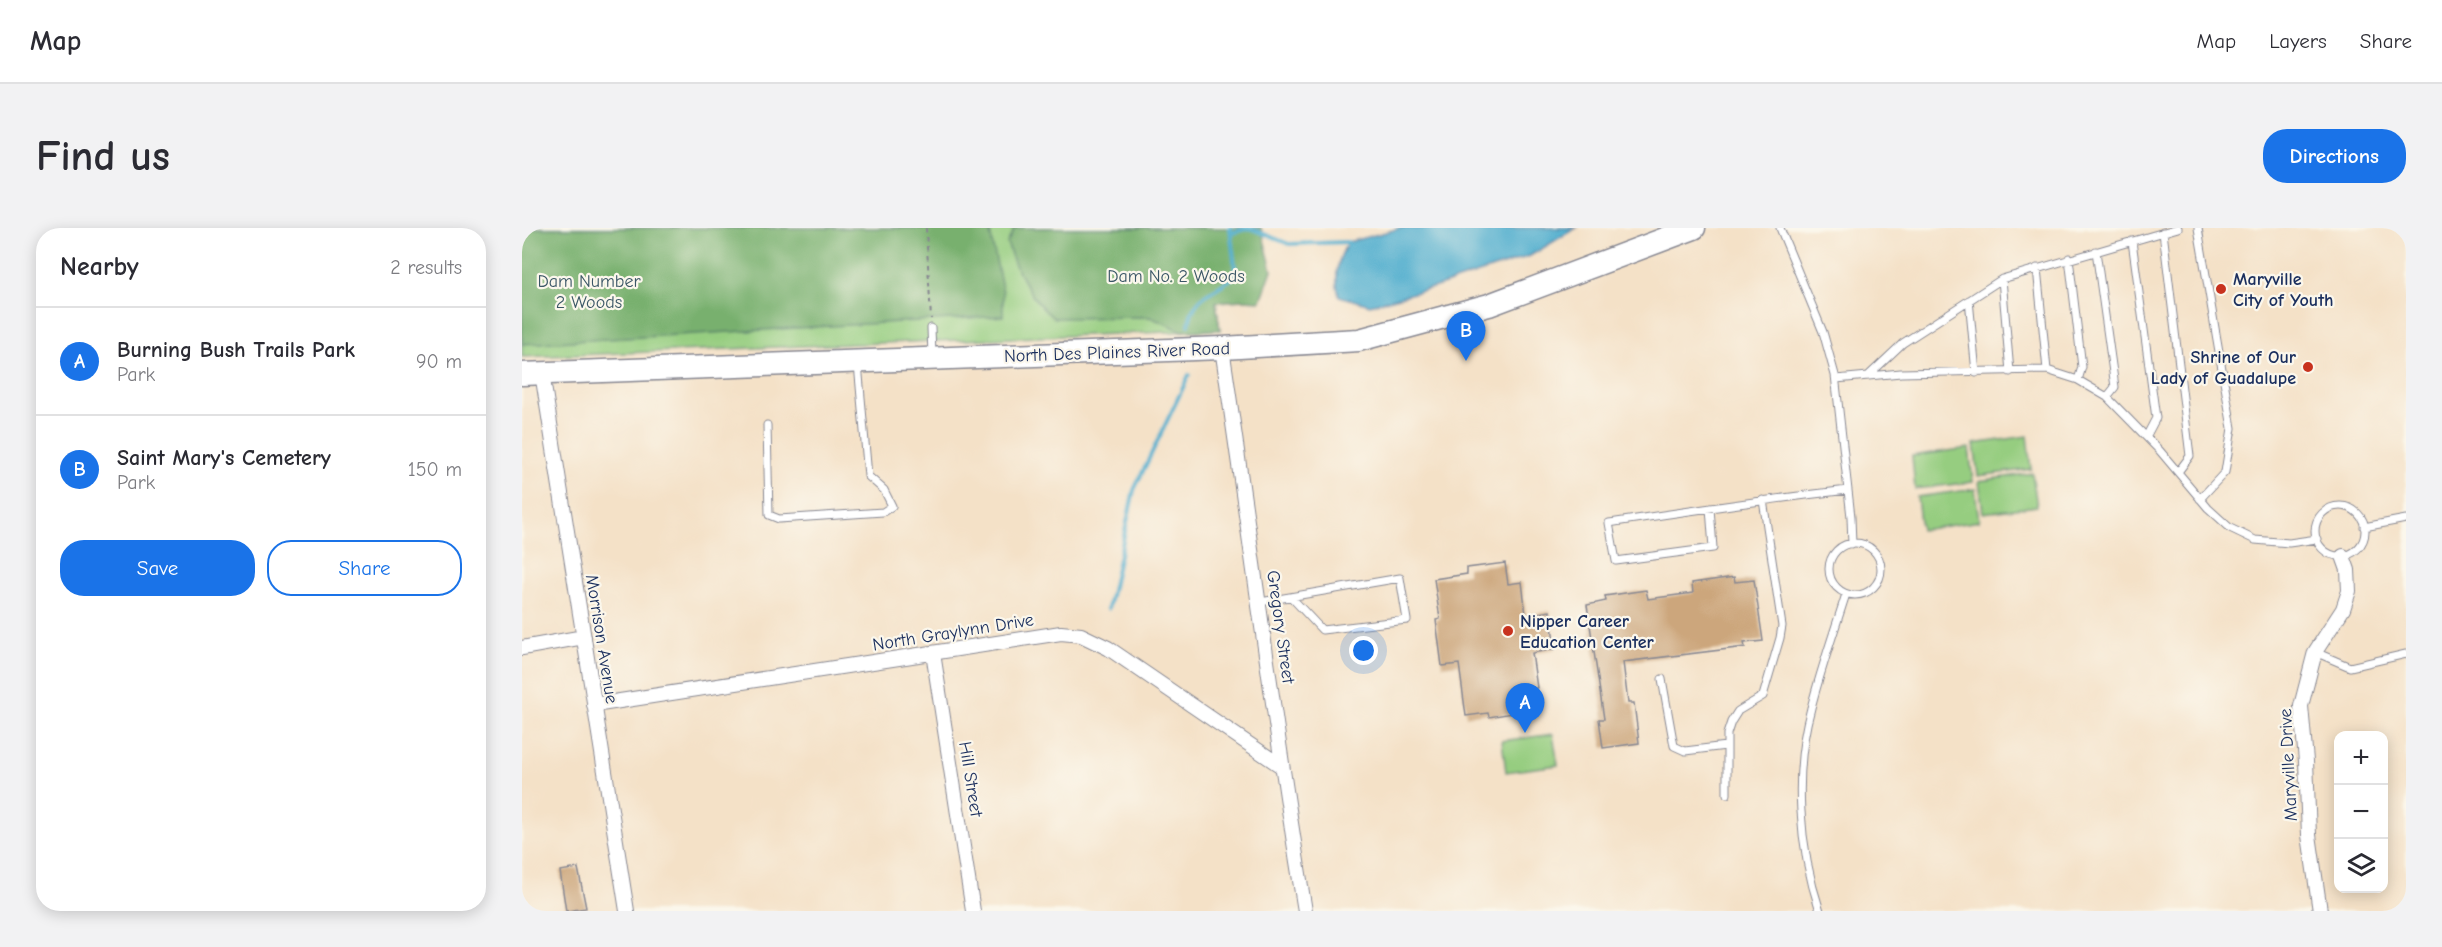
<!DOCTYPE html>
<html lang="en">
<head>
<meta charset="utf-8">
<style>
  body { margin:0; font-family:"Comic Neue",sans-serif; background:#f2f2f3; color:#2b2b33 }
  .controls { position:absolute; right:18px; bottom:18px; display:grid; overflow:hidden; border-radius:12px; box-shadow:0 3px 15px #0003 }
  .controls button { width:54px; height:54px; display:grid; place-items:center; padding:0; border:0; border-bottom:2px solid #e1e1e2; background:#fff; color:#2b2b33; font:30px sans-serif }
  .you { position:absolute; left:842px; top:423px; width:21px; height:21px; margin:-15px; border:4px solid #fff; border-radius:50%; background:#1a73e8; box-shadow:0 0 0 9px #1a73e833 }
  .badge { display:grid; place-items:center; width:39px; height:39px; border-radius:50%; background:#1a73e8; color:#fff; font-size:20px; font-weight:700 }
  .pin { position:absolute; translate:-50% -50px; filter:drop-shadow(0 2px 3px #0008) }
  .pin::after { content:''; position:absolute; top:32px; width:21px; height:18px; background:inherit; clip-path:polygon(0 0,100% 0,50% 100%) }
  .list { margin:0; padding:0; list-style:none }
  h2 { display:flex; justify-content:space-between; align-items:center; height:78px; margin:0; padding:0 24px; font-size:26px }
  h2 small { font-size:20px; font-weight:400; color:#7c7c81 }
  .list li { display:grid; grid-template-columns:39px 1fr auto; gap:18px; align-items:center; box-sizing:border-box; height:108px; padding:0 24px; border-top:2px solid #e1e1e2 }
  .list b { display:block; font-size:22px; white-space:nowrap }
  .list p { margin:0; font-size:20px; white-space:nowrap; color:#7c7c81 }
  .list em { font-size:20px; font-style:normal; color:#7c7c81 }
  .actions { display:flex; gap:12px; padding:18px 24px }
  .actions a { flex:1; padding:14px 0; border:2px solid #1a73e8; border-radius:24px; text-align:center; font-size:21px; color:#1a73e8 }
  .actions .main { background:#1a73e8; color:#fff }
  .icon { flex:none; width:33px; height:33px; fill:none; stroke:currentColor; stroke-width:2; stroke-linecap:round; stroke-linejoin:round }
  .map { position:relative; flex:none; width:1884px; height:683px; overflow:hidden; border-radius:24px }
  header { display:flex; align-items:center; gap:36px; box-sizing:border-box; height:84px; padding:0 30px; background:#fff; border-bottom:2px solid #e1e1e2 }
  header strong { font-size:28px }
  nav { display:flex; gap:33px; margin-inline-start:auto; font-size:21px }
  .intro { display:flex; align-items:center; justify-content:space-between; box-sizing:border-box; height:144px; padding:0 36px }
  h1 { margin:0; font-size:42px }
  .button { padding:15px 27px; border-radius:24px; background:#1a73e8; color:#fff; font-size:21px; font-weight:700 }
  main { display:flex; gap:36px; padding:0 36px }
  aside { flex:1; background:#fff; border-radius:24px; box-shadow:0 3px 15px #0003 }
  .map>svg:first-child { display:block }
  .green { fill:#96cd80; stroke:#587e6f; stroke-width:1.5 }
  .forest { fill:#78b06e; stroke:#4a7066; stroke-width:1.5 }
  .water { fill:#50adce; stroke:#366e96; stroke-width:1.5 }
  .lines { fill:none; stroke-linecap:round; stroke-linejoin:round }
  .stream { stroke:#50adce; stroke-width:4 }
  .building { fill:#cca67b }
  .lane-casing { stroke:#888892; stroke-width:9 }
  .street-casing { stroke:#888892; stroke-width:16 }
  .primary-casing { stroke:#888892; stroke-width:25 }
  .path { stroke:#888892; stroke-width:2; stroke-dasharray:4.5 4.5; stroke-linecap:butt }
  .lane { stroke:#fff; stroke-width:7 }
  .street { stroke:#fff; stroke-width:14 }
  .primary { stroke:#fff; stroke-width:22 }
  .poi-dot { fill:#c8321e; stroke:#fbf7ec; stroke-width:2 }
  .labels { text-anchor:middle; stroke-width:4.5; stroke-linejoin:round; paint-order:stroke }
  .park-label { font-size:18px; fill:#3a5666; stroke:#fbf7ec }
  .poi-label { font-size:18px; font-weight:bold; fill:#1b2f5e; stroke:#fbf7ec; text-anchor:start }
  .street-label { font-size:18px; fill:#1b2f5e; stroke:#fbf7ec }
</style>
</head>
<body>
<header>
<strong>Map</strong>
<nav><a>Map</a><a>Layers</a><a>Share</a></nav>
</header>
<div class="intro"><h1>Find us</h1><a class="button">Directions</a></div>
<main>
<aside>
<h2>Nearby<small>2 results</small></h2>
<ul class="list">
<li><span class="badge">A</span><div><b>Burning Bush Trails Park</b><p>Park</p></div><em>90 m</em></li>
<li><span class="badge">B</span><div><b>Saint Mary's Cemetery</b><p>Park</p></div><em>150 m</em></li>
</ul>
<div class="actions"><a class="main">Save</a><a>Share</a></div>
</aside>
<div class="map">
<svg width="1884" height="683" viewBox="0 0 1884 683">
  <rect width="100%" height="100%" fill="#fbf7ec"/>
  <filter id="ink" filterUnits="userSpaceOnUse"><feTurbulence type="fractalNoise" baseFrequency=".0167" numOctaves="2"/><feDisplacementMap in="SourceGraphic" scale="12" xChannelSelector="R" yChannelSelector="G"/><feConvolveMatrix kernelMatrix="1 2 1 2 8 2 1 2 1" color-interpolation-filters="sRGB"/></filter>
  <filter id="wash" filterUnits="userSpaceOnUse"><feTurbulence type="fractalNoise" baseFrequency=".008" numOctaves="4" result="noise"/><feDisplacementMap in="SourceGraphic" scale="24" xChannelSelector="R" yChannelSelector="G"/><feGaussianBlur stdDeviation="1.35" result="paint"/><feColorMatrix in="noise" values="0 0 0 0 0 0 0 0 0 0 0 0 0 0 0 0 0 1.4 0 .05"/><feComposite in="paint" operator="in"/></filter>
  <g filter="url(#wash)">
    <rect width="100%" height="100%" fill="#f4e1c7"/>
    <!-- green -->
    <path class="green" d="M0,0H684L698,102L0,129Z
      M1505,208L1509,241L1456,248L1452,216Z
      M1447,220L1451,254L1393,261L1390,228Z
      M1510,245L1515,278L1461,285L1457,253Z
      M1453,261L1457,293L1399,302L1395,269Z
      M1031,506L1036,537L984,544L980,513Z"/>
    <!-- forest -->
    <path class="forest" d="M0,0H467L481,64V88L0,116Z
      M493,0H739L750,42L739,73L721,72L694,74L698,102L660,103L628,89L532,90C511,76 492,39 485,15Z"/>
    <!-- water -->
    <path class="water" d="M879,0H1054L1008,28L917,58L848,77L817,68C812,48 815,32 826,14Z"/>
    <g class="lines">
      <!-- stream -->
      <path class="stream" d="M710,5L727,0L767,16L826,14
        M667,97C670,66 694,64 714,47L708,0
        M586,381L612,262L667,147"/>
    </g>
    <g id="blocks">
      <!-- building -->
      <path class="building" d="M983,335L986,356L1000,354L1004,387L1028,383L1033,421L1010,425L1015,460L1003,462L1004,477L990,480L991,485L967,489L966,485L944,488L937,436L920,438L914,392L918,391L912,351L945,346V340Z
        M1212,349L1213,354L1232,352L1241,413L1222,415L1223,419L1101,434L1106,475H1112L1117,515L1081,520L1077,491H1082L1065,377L1084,373L1083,368L1124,362L1126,371L1171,365L1170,355Z
        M56,640L64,680L44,683L38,643Z"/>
    </g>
  </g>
  <g filter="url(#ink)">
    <use href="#blocks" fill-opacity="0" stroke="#888892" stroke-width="1.5"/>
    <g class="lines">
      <defs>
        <path id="lane" d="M1258,0L1301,104L1313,147L1329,289L1330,316
          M1676,0L1710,200L1703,244L1678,271
          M1641,4L1668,228L1656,244
          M1610,13L1634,190L1624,209
          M1574,23L1593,159L1585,169
          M1547,30L1560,139L1556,152
          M1515,40L1525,142
          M1480,51L1488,144
          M1447,72L1454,145
          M409,100L410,128
          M1346,148L1381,115L1480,51L1656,0
          M1314,151L1379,145L1525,142L1556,152L1585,169L1638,223L1686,280L1708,300L1733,312L1767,315L1795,311
          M245,197L247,287L257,291L361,284L370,278L362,262L346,248L336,136
          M1793 303a25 25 0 1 1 50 0a25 25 0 1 1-50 0Z
          M1188,280L1191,320L1094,333L1087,295C1167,283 1246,271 1326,262
          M1842,299L1884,291
          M1307 341a26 26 0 1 1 52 0a26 26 0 1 1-52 0Z
          M738,374L878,350L885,392L800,402L769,369
          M1793,424L1828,439L1884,426
          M1140,451L1152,518L1163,523L1204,518
          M1205,566V506L1209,494L1216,483L1241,468L1258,410L1260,398L1241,272
          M1298,683C1277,620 1271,544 1289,480C1299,441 1312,404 1324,366"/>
        <path id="street" d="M700,120C728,308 752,496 783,683
          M20,145L105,683
          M0,420L62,409
          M411,425L451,683
          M72,477L539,405L559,407L586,420L759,538
          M1798,683L1787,607L1784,533L1779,478L1793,424L1821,381L1827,363L1826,342L1821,328"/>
        <path id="primary" d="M0,146L700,120L837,112L967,77L1172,0"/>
      </defs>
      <!-- lane casing -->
      <use href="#lane" class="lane-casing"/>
      <!-- street casing -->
      <use href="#street" class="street-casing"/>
      <!-- primary casing -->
      <use href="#primary" class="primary-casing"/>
      <!-- path -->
      <path class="path" d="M404,0L409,91"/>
      <!-- lane -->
      <use href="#lane" class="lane"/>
      <!-- street -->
      <use href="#street" class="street"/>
      <!-- primary -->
      <use href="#primary" class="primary"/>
    </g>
  </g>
  <!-- markers -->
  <g class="poi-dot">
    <circle cx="1699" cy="61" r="6"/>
    <circle cx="1786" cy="139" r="6"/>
    <circle cx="986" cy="403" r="6"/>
  </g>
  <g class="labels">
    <!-- park labels -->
    <g class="park-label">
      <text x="654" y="54">Dam No. 2 Woods</text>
      <text x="67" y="59">Dam Number<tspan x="67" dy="21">2 Woods</tspan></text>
    </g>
    <!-- poi labels -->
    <g class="poi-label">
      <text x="1711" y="57">Maryville<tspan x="1711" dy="21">City of Youth</tspan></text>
      <text x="1774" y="135" text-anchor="end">Shrine of Our<tspan x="1774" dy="21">Lady of Guadalupe</tspan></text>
      <text x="998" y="399">Nipper Career<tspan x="998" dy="21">Education Center</tspan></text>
    </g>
    <!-- street labels -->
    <g class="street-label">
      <text transform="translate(595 124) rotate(-2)" y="6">North Des Plaines River Road</text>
      <text transform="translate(759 399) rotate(82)" y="6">Gregory Street</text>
      <text transform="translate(431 404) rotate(-9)" y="6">North Graylynn Drive</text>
      <text transform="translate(80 411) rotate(81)" y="6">Morrison Avenue</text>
      <text transform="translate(1766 537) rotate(-93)" y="6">Maryville Drive</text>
      <text transform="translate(449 551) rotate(81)" y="6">Hill Street</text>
    </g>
  </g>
</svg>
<div class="controls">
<button>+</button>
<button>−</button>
<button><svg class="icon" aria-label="layers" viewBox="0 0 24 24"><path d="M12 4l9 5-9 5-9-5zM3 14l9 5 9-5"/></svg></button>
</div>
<div class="you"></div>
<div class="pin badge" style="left:1003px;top:505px">A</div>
<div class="pin badge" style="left:944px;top:133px">B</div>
</div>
</main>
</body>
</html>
